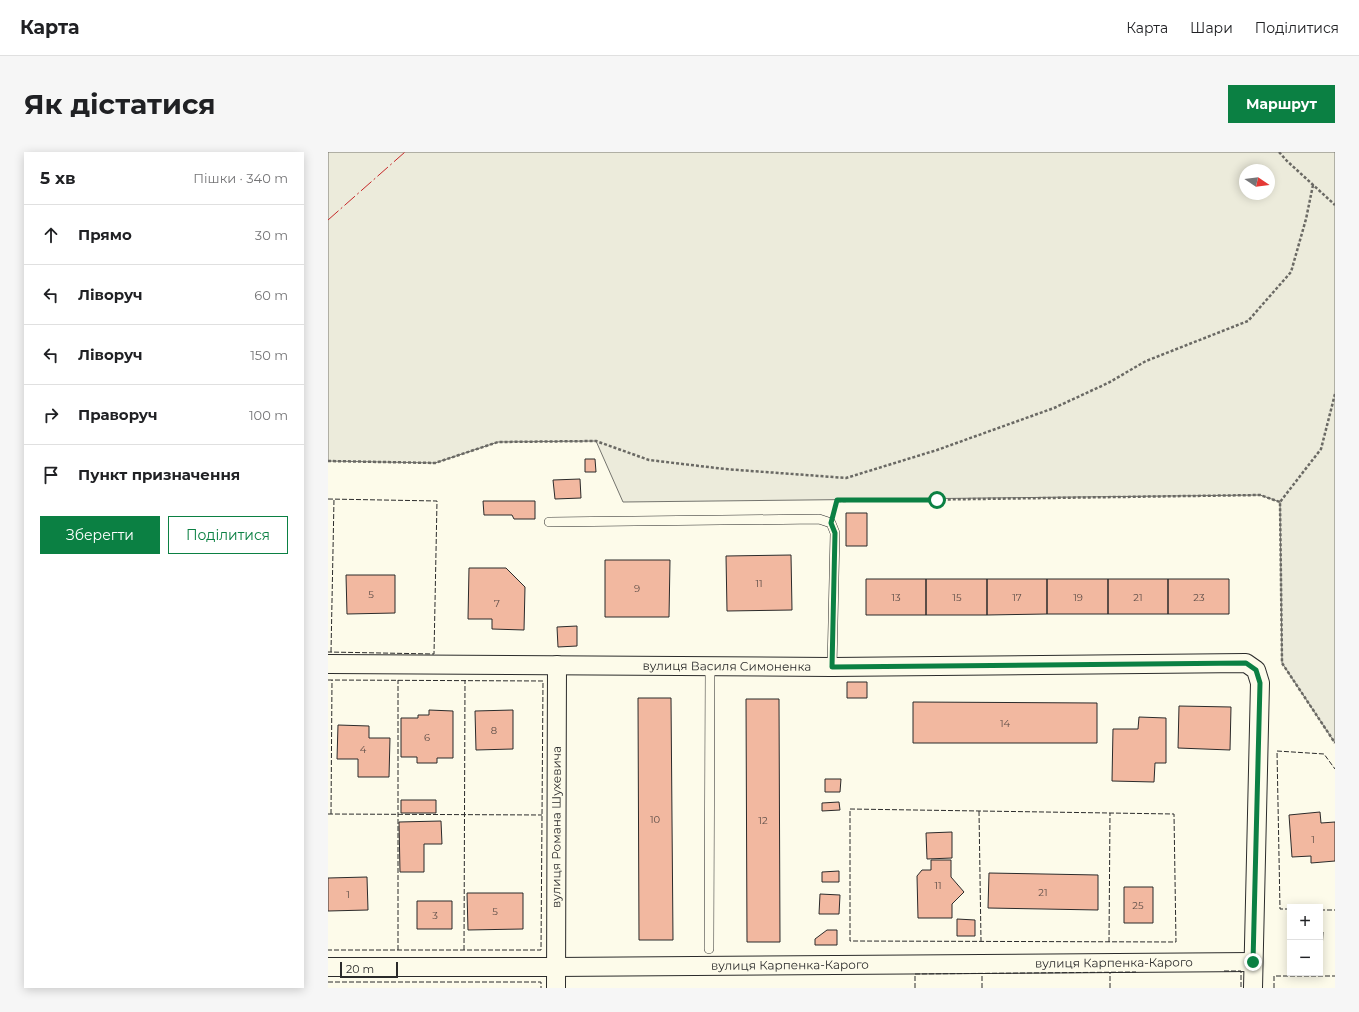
<!DOCTYPE html>
<html lang="uk">
<head>
<meta charset="utf-8">
<style>
  body { margin:0; font-family:Montserrat,sans-serif; background:#f6f6f6; color:#202124 }
  .controls { position:absolute; right:12px; bottom:12px; display:grid; overflow:hidden; border-radius:0px; box-shadow:0 2px 10px #0003 }
  .controls button { width:36px; height:36px; display:grid; place-items:center; padding:0; border:0; border-bottom:1px solid #e0e0e0; background:#fff; color:#202124; font:20px sans-serif }
  .compass { position:absolute; left:911px; top:12px; width:36px; height:36px; border-radius:50%; background:#fff; box-shadow:0 2px 10px #0003; rotate:103deg }
  .scale { position:absolute; left:12px; bottom:10px; width:58px; box-sizing:border-box; padding-left:4px; border:2px solid #2b2b2b; border-top:0; font-size:11px; line-height:14px; white-space:nowrap; color:#2b2b2b; -webkit-text-stroke:3px #fdfbea; paint-order:stroke }
  .stop { position:absolute; width:12px; height:12px; margin:-9px; border:3px solid #0b8043; border-radius:50%; background:#fff }
  .stop.end { background:#0b8043; border-color:#fff; box-shadow:0 1px 4px #0008 }
  .list { margin:0; padding:0; list-style:none }
  h2 { display:flex; justify-content:space-between; align-items:center; height:52px; margin:0; padding:0 16px; font-size:17px }
  h2 small { font-size:13px; font-weight:400; color:#757577 }
  .list li { display:grid; grid-template-columns:26px 1fr auto; gap:12px; align-items:center; box-sizing:border-box; height:60px; padding:0 16px; border-top:1px solid #e0e0e0 }
  .list b { display:block; font-size:15px; white-space:nowrap }
  .list em { font-size:13px; font-style:normal; color:#757577 }
  .actions { display:flex; gap:8px; padding:12px 16px }
  .actions a { flex:1; padding:9px 0; border:1px solid #0b8043; border-radius:0px; text-align:center; font-size:14px; color:#0b8043 }
  .actions .main { background:#0b8043; color:#fff }
  .icon { flex:none; width:22px; height:22px; fill:none; stroke:currentColor; stroke-width:2; stroke-linecap:round; stroke-linejoin:round }
  .map { position:relative; flex:none; width:1007px; height:836px; overflow:hidden; border-radius:0px }
  header { display:flex; align-items:center; gap:24px; box-sizing:border-box; height:56px; padding:0 20px; background:#fff; border-bottom:1px solid #e0e0e0 }
  header strong { font-size:19px }
  nav { display:flex; gap:22px; margin-inline-start:auto; font-size:14px }
  .intro { display:flex; align-items:center; justify-content:space-between; box-sizing:border-box; height:96px; padding:0 24px }
  h1 { margin:0; font-size:28px }
  .button { padding:10px 18px; border-radius:0px; background:#0b8043; color:#fff; font-size:14px; font-weight:700 }
  main { display:flex; gap:24px; padding:0 24px }
  aside { flex:1; background:#fff; border-radius:0px; box-shadow:0 2px 10px #0003 }
  .map>svg:first-child { display:block }
  .green { fill:#ecebdb; stroke:#74746e; fill-rule:evenodd }
  .building { fill:#f2b8a0; stroke:#2b2b2b }
  .lines { fill:none; stroke-linecap:round; stroke-linejoin:round }
  .service-casing { stroke:#2b2b2b; stroke-width:10 }
  .minor-casing { stroke:#2b2b2b; stroke-width:20 }
  .path { stroke:#6a6964; stroke-width:2.5; stroke-dasharray:3 2; stroke-linecap:butt }
  .service { stroke:#fdfbea; stroke-width:9 }
  .minor { stroke:#fdfbea; stroke-width:18 }
  .fence { stroke:#2b2b2b; stroke-width:1; stroke-dasharray:5 2; stroke-linecap:butt }
  .power { stroke:#c62828; stroke-width:1; stroke-dasharray:14 3 2 3; stroke-linecap:butt }
  .route { stroke:#0b8043; stroke-width:5 }
  .labels { text-anchor:middle; stroke-width:3; stroke-linejoin:round; paint-order:stroke }
  .number-label { font-size:10px; fill:#5d4e48 }
  .street-label { font-size:12px; fill:#2b2b2b; stroke:#fdfbea }
</style>
</head>
<body>
<header>
<strong>Карта</strong>
<nav><a>Карта</a><a>Шари</a><a>Поділитися</a></nav>
</header>
<div class="intro"><h1>Як дістатися</h1><a class="button">Маршрут</a></div>
<main>
<aside>
<h2>5 хв<small>Пішки · 340 m</small></h2>
<ul class="list">
<li><svg class="icon" aria-label="ahead" viewBox="0 0 24 24"><path d="M12 20V5M6 11l6-6 6 6"/></svg><div><b>Прямо</b></div><em>30 m</em></li>
<li><svg class="icon" aria-label="left" viewBox="0 0 24 24"><path d="M17 20v-9H6M10 6l-5 5 5 5"/></svg><div><b>Ліворуч</b></div><em>60 m</em></li>
<li><svg class="icon" aria-label="left" viewBox="0 0 24 24"><path d="M17 20v-9H6M10 6l-5 5 5 5"/></svg><div><b>Ліворуч</b></div><em>150 m</em></li>
<li><svg class="icon" aria-label="right" viewBox="0 0 24 24"><path d="M7 20v-9h11M14 6l5 5-5 5"/></svg><div><b>Праворуч</b></div><em>100 m</em></li>
<li><svg class="icon" aria-label="arrive" viewBox="0 0 24 24"><path d="M6 21V4h12l-3 4 3 4H6"/></svg><div><b>Пункт призначення</b></div></li>
</ul>
<div class="actions"><a class="main">Зберегти</a><a>Поділитися</a></div>
</aside>
<div class="map">
<svg width="1007" height="836" viewBox="0 0 1007 836">
  <rect width="100%" height="100%" fill="#fdfbea"/>
  <!-- green -->
  <path class="green" d="M0,0H1007V591L954,511L952,350L932,343L295,350L268,289L170,290L107,311L0,309ZM917,18H941V42H917Z"/>
  <!-- building -->
  <path class="building" d="M257,307H267L268,320H257Z
    M252,327L253,346L227,347L225,328Z
    M155,349H207V367H186L184,363H156Z
    M518,361H539V394H518Z
    M463,403L464,458L399,459L398,404Z
    M277,408H342L341,465H277Z
    M141,416H178L197,435L196,478L164,477V467H140Z
    M18,423H67V461L19,462Z
    M538,427H598V463H538Z
    M598,427H659V463H598Z
    M659,427H719V462L659,463Z
    M719,427H780V462H719Z
    M780,427H840V462H780Z
    M840,427H901V462H840Z
    M249,474V494L230,495L229,475Z
    M519,530H539V546H519Z
    M310,546H343L345,788H311Z
    M418,547H451L452,790H419Z
    M585,550L769,551V591H585Z
    M851,554L903,555L902,598L850,596Z
    M101,558L125,559V606H109V611H89V605H73V566H90V563H101Z
    M185,558V597L148,598L147,559Z
    M811,565L838,566V611H827L826,630L784,629L785,577H810Z
    M10,573L41,574V586H62L61,625H30V607H9Z
    M497,627H513L512,640H497Z
    M73,648H108V661H73Z
    M511,650L512,658L494,659V651Z
    M992,660L993,671L1007,670V709L983,711V704L964,705L961,663Z
    M113,669L114,692H96V720H72L71,670Z
    M624,680V706L599,707L598,681Z
    M603,708H623V725L636,740L624,752V766H590L589,724L594,718H603Z
    M511,719V730H494V720Z
    M661,721L770,723V758L660,756Z
    M39,725L40,758L0,759V726Z
    M796,735H825V771H796Z
    M139,741H195V777L140,778Z
    M492,742L512,743L511,762H491Z
    M89,749H124V777H89Z
    M629,767L647,768V784H629Z
    M499,778H509V793H487V787Z
    M992,780H995L993,818H992Z"/>
  <g class="lines">
    <defs>
      <path id="service" d="M221,370L491,367L503,371L507,381L504,515
        M381,797L382,514"/>
      <g id="minor">
        <path id="s1" d="M0,512L504,515L918,511L928,518L932,531L925,836"/>
        <path id="s2" d="M0,815H227L925,810"/>
        <path id="s3" d="M228,836L229,513"/>
      </g>
    </defs>
    <!-- service casing -->
    <use href="#service" class="service-casing"/>
    <!-- minor casing -->
    <use href="#minor" class="minor-casing"/>
    <!-- path -->
    <path class="path" d="M951,0L959,9L1007,53
      M1007,242L993,297L952,350L954,511L1007,591
      M0,309L107,311L170,290L268,289L321,308L397,317L518,326L609,298L726,256L780,231L818,209L920,169L963,120L978,67L985,33
      M507,358L509,349L932,343L952,350"/>
    <!-- service -->
    <use href="#service" class="service"/>
    <!-- minor -->
    <use href="#minor" class="minor"/>
    <!-- fence -->
    <path class="fence" d="M0,347L109,349L106,502L0,500
      M3,500L6,347
      M0,528L215,529L213,798H0
      M522,657L846,662L848,790L522,789Z
      M651,659L653,789
      M0,662L214,663
      M3,662L4,528
      M962,757H952L949,599L996,602L1007,617
      M992,758H1007
      M781,790L782,661
      M70,798V528
      M136,798L137,528
      M896,819H913V836
      M0,830H213V836
      M587,836V822L808,820
      M654,836V822
      M782,836V820
      M946,836V824H1007"/>
    <!-- power -->
    <path class="power" d="M0,68L77,0"/>
  </g>
  <g class="lines">
    <!-- route -->
    <path class="route" d="M609,348H509L503,371L507,381L504,515L918,511L928,518L932,531L925,810"/>
  </g>
  <g class="labels">
    <!-- number labels -->
    <g class="number-label">
      <text x="431" y="435">11</text>
      <text x="309" y="440">9</text>
      <text x="43" y="446">5</text>
      <text x="568" y="449">13</text>
      <text x="629" y="449">15</text>
      <text x="689" y="449">17</text>
      <text x="750" y="449">19</text>
      <text x="810" y="449">21</text>
      <text x="871" y="449">23</text>
      <text x="169" y="455">7</text>
      <text x="677" y="575">14</text>
      <text x="166" y="582">8</text>
      <text x="99" y="589">6</text>
      <text x="35" y="601">4</text>
      <text x="327" y="671">10</text>
      <text x="435" y="672">12</text>
      <text x="985" y="691">1</text>
      <text x="610" y="737">11</text>
      <text x="715" y="744">21</text>
      <text x="20" y="746">1</text>
      <text x="810" y="757">25</text>
      <text x="167" y="763">5</text>
      <text x="107" y="767">3</text>
    </g>
    <!-- street labels -->
    <g class="street-label">
      <text dy="4" stroke="none"><textPath href="#s1" startOffset="399">вулиця Василя Симоненка</textPath></text>
      <text dy="4" stroke="none"><textPath href="#s3" startOffset="161">вулиця Романа Шухевича</textPath></text>
      <text dy="4" stroke="none"><textPath href="#s2" startOffset="786">вулиця Карпенка-Карого</textPath></text>
      <text dy="4" stroke="none"><textPath href="#s2" startOffset="462">вулиця Карпенка-Карого</textPath></text>
    </g>
  </g>
</svg>
<div class="controls">
<button>+</button>
<button>−</button>
</div>
<svg class="compass" viewBox="-18 -18 36 36"><path d="M0-13l5 13h-10z" fill="#e53935"/><path d="M0 13l5-13h-10z" fill="#757577"/></svg>
<div class="scale">20 m</div>
<div class="stop" style="left:609px;top:348px"></div>
<div class="stop end" style="left:925px;top:810px"></div>
</div>
</main>
</body>
</html>
